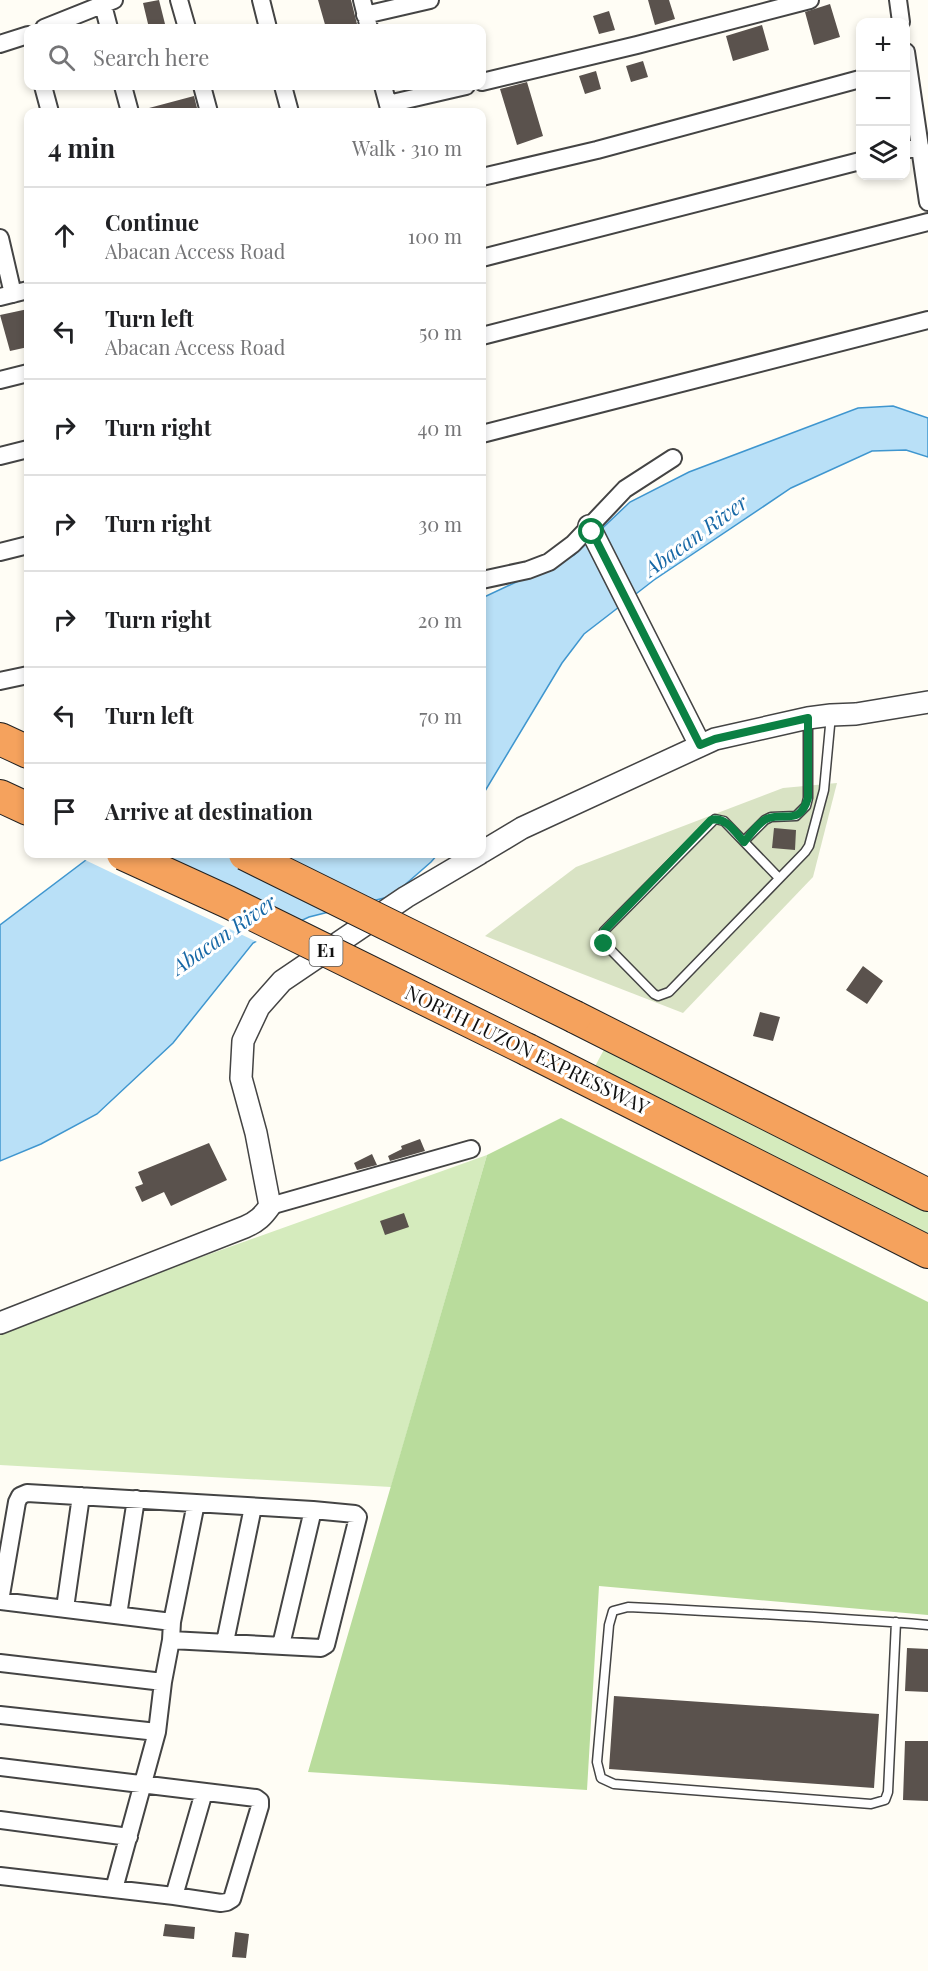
<!DOCTYPE html>
<html lang="en">
<head>
<meta charset="utf-8">
<style>
  body { margin:0; font-family:"Playfair Display",serif; background:#f2f2f2; color:#202124 }
  .controls { position:absolute; right:18px; top:18px; display:grid; overflow:hidden; border-radius:12px; box-shadow:0 3px 9px #0003 }
  .controls button { width:54px; height:54px; display:grid; place-items:center; padding:0; border:0; border-bottom:2px solid #e0e0e0; background:#fff; color:#202124; font:30px sans-serif }
  .stop { position:absolute; width:18px; height:18px; margin:-14px; border:4px solid #0b8043; border-radius:50%; background:#fff }
  .stop.end { background:#0b8043; border-color:#fff; box-shadow:0 2px 6px #0008 }
  .list { margin:0; padding:0; list-style:none }
  h2 { display:flex; justify-content:space-between; align-items:center; height:78px; margin:0; padding:0 24px; font-size:26px }
  h2 small { font-size:20px; font-weight:400; color:#757577 }
  .list li { display:grid; grid-template-columns:39px 1fr auto; gap:18px; align-items:center; box-sizing:border-box; height:96px; padding:0 24px; border-top:2px solid #e0e0e0 }
  .list b { display:block; font-size:22px; white-space:nowrap }
  .list p { margin:0; font-size:20px; white-space:nowrap; color:#757577 }
  .list em { font-size:20px; font-style:normal; color:#757577 }
  .icon { flex:none; width:33px; height:33px; fill:none; stroke:currentColor; stroke-width:2; stroke-linecap:round; stroke-linejoin:round }
  .map { position:relative; flex:none; width:928px; height:1971px; overflow:hidden }
  .search { position:absolute; background:#fff; box-shadow:0 3px 9px #0003; left:24px; top:24px; width:462px; height:66px; display:flex; align-items:center; gap:15px; box-sizing:border-box; padding:0 21px; border-radius:12px; color:#757577; font-size:22px }
  .panel { position:absolute; background:#fff; box-shadow:0 3px 9px #0003; left:24px; top:108px; width:462px; height:750px; border-radius:12px }
  .map>svg:first-child { display:block }
  .green { fill:#d5ebbd }
  .forest { fill:#b9dc9c }
  .cemetery { fill:#d9e3c4 }
  .water { fill:#b9e0f7; stroke:#3f96cf; stroke-width:1.5 }
  .pier { fill:#fffdf5 }
  .building { fill:#5a524d }
  .lines { fill:none; stroke-linecap:round; stroke-linejoin:round }
  .service-casing { stroke:#444; stroke-width:11 }
  .minor-casing { stroke:#444; stroke-width:20 }
  .tertiary-casing { stroke:#444; stroke-width:24 }
  .motorway-casing { stroke:#222; stroke-width:34 }
  .service { stroke:#fff; stroke-width:8 }
  .minor { stroke:#fff; stroke-width:16 }
  .tertiary { stroke:#fff; stroke-width:21 }
  .motorway { stroke:#f5a25d; stroke-width:32 }
  .motorway-bridge-casing { stroke:#222; stroke-width:34; stroke-linecap:butt }
  .motorway-bridge { stroke:#f5a25d; stroke-width:32 }
  .route { stroke:#0b8043; stroke-width:8 }
  .labels { text-anchor:middle; stroke-width:6; stroke-linejoin:round; paint-order:stroke }
  .shield { fill:#fff; stroke:#585858; stroke-width:1.5 }
  .shield-label { font-size:18px; font-weight:bold; fill:#111 }
  .street-label { font-size:20px; fill:#111; stroke:#fff }
  .water-label { font-size:21px; font-style:italic; fill:#1768a6; stroke:#fff }
</style>
</head>
<body>
<div class="map">
<svg width="928" height="1971" viewBox="0 0 928 1971">
  <rect width="100%" height="100%" fill="#fffdf5"/>
  <!-- green -->
  <path class="green" d="M607,1044L928,1206V1238L593,1070Z
    M487,1155L391,1487L0,1465V1329Z"/>
  <!-- forest -->
  <path class="forest" d="M561,1118L928,1302V1615L599,1586L587,1790L308,1772L487,1155Z"/>
  <!-- cemetery -->
  <path class="cemetery" d="M837,783L813,877L683,1013L485,936L576,867L783,788Z"/>
  <!-- water -->
  <path class="water" d="M893,406L928,418V457L906,450L872,451L791,488L654,580L584,634L562,663L482,796V598L574,555L630,502L689,472L858,408Z
    M94,854H438L431,862L392,896L309,917L253,943L173,1043L97,1114L41,1144L0,1161V925Z"/>
  <!-- pier -->
  <path class="pier" d="M89,854H143L296,927L259,943L83,859Z"/>
  <!-- building -->
  <path class="building" d="M159,0L166,28H149L143,3Z
    M318,0H351L358,28H326Z
    M648,0H669L675,19L655,25Z
    M830,4L840,37L814,45L805,12Z
    M609,11L615,30L599,34L593,16Z
    M762,25L769,50L733,61L726,36Z
    M643,61L648,77L631,82L626,66Z
    M596,71L601,89L585,94L579,76Z
    M527,82L543,136L517,145L500,89Z
    M194,96L198,112H150L149,108Z
    M28,309V347L10,351L0,315Z
    M774,828L796,830L795,850L772,848Z
    M863,966L883,981L867,1004L846,990Z
    M760,1012L780,1017L773,1041L753,1036Z
    M420,1139L425,1151L390,1161L388,1156L402,1149L401,1146Z
    M209,1143L227,1180L171,1206L164,1192L142,1202L135,1187L143,1184L138,1172Z
    M372,1154L377,1165L357,1170L354,1163Z
    M404,1213L409,1227L385,1235L380,1221Z
    M907,1648L928,1649V1692L905,1691Z
    M614,1696L879,1714L874,1788L609,1769Z
    M905,1741H928V1801L903,1800Z
    M165,1924L195,1927L194,1939L163,1936Z
    M235,1932L249,1934L246,1958L232,1957Z"/>
  <g class="lines">
    <defs>
      <path id="service" d="M744,841L765,820L771,817L796,816L806,806L808,798V718
        M779,878L724,821L715,819L604,931L601,940L654,994L658,996L669,992L805,852L809,846L824,790L831,715
        M896,1622L888,1792L885,1800L871,1804L614,1784L601,1778L597,1762L609,1625L613,1611L628,1607C728,1612 828,1617 928,1625"/>
      <path id="minor" d="M179,0L187,28
        M261,0L268,28
        M362,0L369,28
        M898,0L901,22
        M103,5L109,28
        M365,15L430,0
        M44,28L114,0
        M0,44L28,35
        M906,52L928,202
        M482,82L637,45L810,0
        M43,86L50,112
        M123,86L130,112
        M202,86L209,112
        M283,86L290,112
        M383,86L390,112
        M388,104L466,86
        M906,150L920,146
        M482,177L597,150L860,79
        M0,238L13,294
        M482,258L860,161
        M0,297L28,290
        M482,336L928,222
        M0,380L28,373
        M482,434L928,320
        M0,456L28,449
        M0,552L28,545
        M482,580L528,570L549,562L573,544L625,489L673,458
        M0,681L28,675
        M270,1206L471,1149
        M0,1601L17,1502L20,1496L27,1493L313,1510L355,1514L358,1517L326,1645L321,1648L171,1640
        M0,1601L172,1622
        M65,1608L81,1496
        M118,1615L136,1499
        M225,1642L253,1507
        M281,1645L313,1510
        M0,1663L163,1682
        M0,1715L157,1732
        M0,1767L256,1798L260,1801V1806L232,1899L227,1902L221,1903L174,1896L0,1876
        M0,1820L129,1837
        M114,1889L157,1732L163,1682L171,1640L172,1622L196,1503
        M174,1896L204,1792"/>
      <path id="tertiary" d="M589,526L700,745
        M482,852L522,828L715,739L808,718L831,715L856,714L928,702
        M0,1323L245,1227C257,1222 263,1216 270,1206L256,1133L241,1078L243,1041L259,1007L282,981L406,897L479,854"/>
      <path id="motorway" d="M0,739L28,752
        M0,796L28,809
        M575,1017L928,1195
        M528,1050L928,1252"/>
    </defs>
    <!-- service casing -->
    <use href="#service" class="service-casing"/>
    <!-- minor casing -->
    <use href="#minor" class="minor-casing"/>
    <!-- tertiary casing -->
    <use href="#tertiary" class="tertiary-casing"/>
    <!-- motorway casing -->
    <use href="#motorway" class="motorway-casing"/>
    <!-- service -->
    <use href="#service" class="service"/>
    <!-- minor -->
    <use href="#minor" class="minor"/>
    <!-- tertiary -->
    <use href="#tertiary" class="tertiary"/>
    <!-- motorway -->
    <use href="#motorway" class="motorway"/>
    <defs>
      <path id="motorway-bridge" d="M123,854L228,902L528,1050
        M245,854L575,1017"/>
    </defs>
    <!-- motorway-bridge casing -->
    <use href="#motorway-bridge" class="motorway-bridge-casing"/>
    <!-- motorway-bridge -->
    <use href="#motorway-bridge" class="motorway-bridge"/>
  </g>
  <g class="lines">
    <!-- route -->
    <path class="route" d="M592,532L700,745L715,739L808,718V798C800,825 786,813 769,818C759,821 751,834 744,842C735,832 725,816 711,820L604,931L601,940L604,944"/>
  </g>
  <g class="labels">
    <!-- shield labels -->
    <rect class="shield" x="309.5" y="936" width="33" height="30" rx="4.5"/>
    <g class="shield-label">
      <text x="326" y="957">E1</text>
    </g>
    <!-- street labels -->
    <g class="street-label">
      <text transform="translate(527 1050) rotate(26)" y="7">NORTH LUZON EXPRESSWAY</text>
    </g>
    <!-- water labels -->
    <g class="water-label">
      <text transform="translate(696 536) rotate(-36)" y="7">Abacan River</text>
      <text transform="translate(224 935) rotate(-35)" y="7">Abacan River</text>
    </g>
  </g>
</svg>
<div class="controls">
<button>+</button>
<button>−</button>
<button><svg class="icon" aria-label="layers" viewBox="0 0 24 24"><path d="M12 4l9 5-9 5-9-5zM3 14l9 5 9-5"/></svg></button>
</div>
<div class="stop" style="left:592px;top:532px"></div>
<div class="stop end" style="left:604px;top:944px"></div>
<div class="search"><svg class="icon" aria-label="search" viewBox="0 0 24 24"><circle cx="10" cy="10" r="6"/><path d="M15 15l6 6"/></svg>Search here</div>
<section class="panel">
<h2>4 min<small>Walk · 310 m</small></h2>
<ul class="list">
<li><svg class="icon" aria-label="ahead" viewBox="0 0 24 24"><path d="M12 20V5M6 11l6-6 6 6"/></svg><div><b>Continue</b><p>Abacan Access Road</p></div><em>100 m</em></li>
<li><svg class="icon" aria-label="left" viewBox="0 0 24 24"><path d="M17 20v-9H6M10 6l-5 5 5 5"/></svg><div><b>Turn left</b><p>Abacan Access Road</p></div><em>50 m</em></li>
<li><svg class="icon" aria-label="right" viewBox="0 0 24 24"><path d="M7 20v-9h11M14 6l5 5-5 5"/></svg><div><b>Turn right</b></div><em>40 m</em></li>
<li><svg class="icon" aria-label="right" viewBox="0 0 24 24"><path d="M7 20v-9h11M14 6l5 5-5 5"/></svg><div><b>Turn right</b></div><em>30 m</em></li>
<li><svg class="icon" aria-label="right" viewBox="0 0 24 24"><path d="M7 20v-9h11M14 6l5 5-5 5"/></svg><div><b>Turn right</b></div><em>20 m</em></li>
<li><svg class="icon" aria-label="left" viewBox="0 0 24 24"><path d="M17 20v-9H6M10 6l-5 5 5 5"/></svg><div><b>Turn left</b></div><em>70 m</em></li>
<li><svg class="icon" aria-label="arrive" viewBox="0 0 24 24"><path d="M6 21V4h12l-3 4 3 4H6"/></svg><div><b>Arrive at destination</b></div></li>
</ul>
</section>
</div>
</body>
</html>
